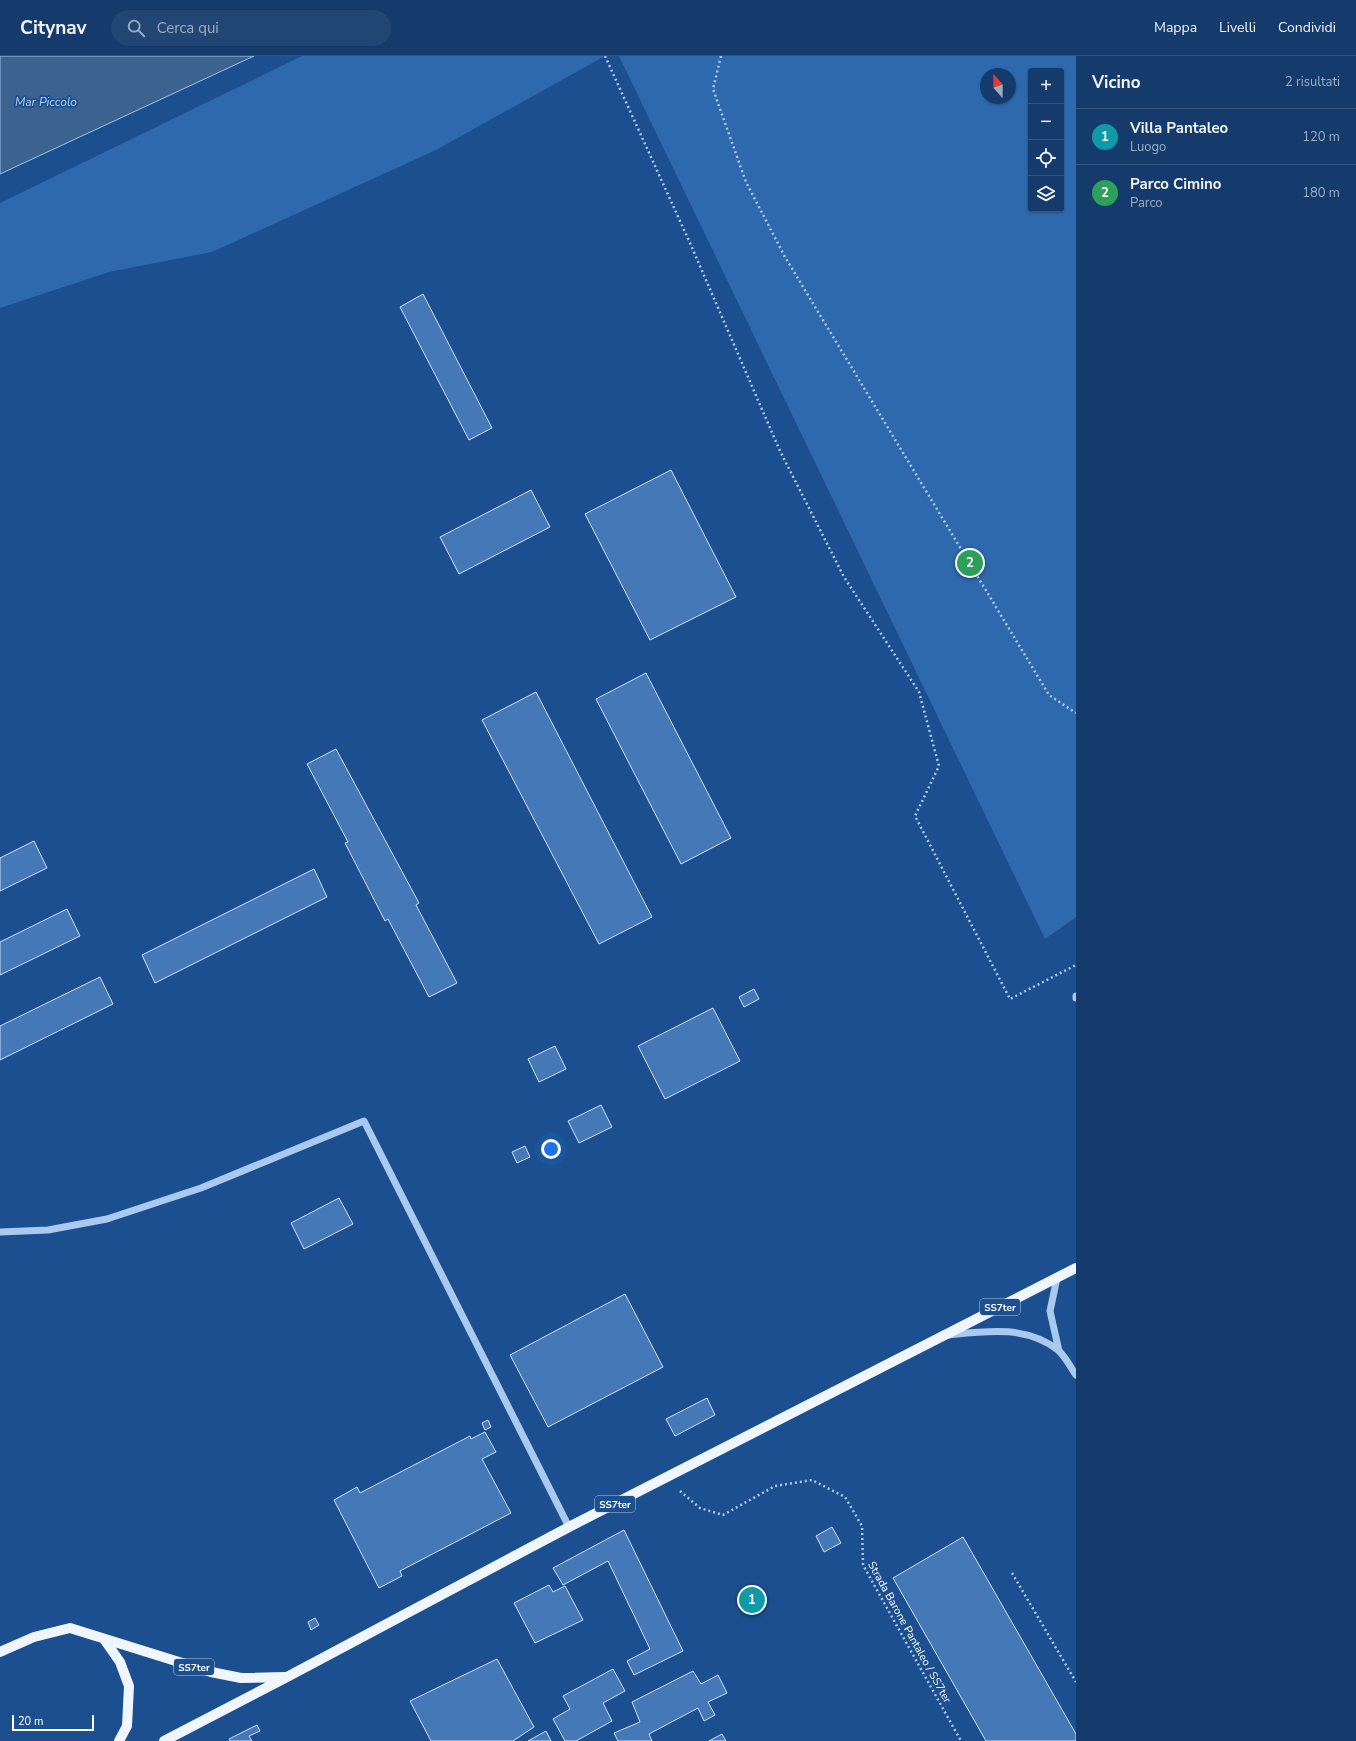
<!DOCTYPE html>
<html lang="it">
<head>
<meta charset="utf-8">
<style>
  body { margin:0; font-family:"Nunito Sans",sans-serif; background:#214673; color:#f1f3f6 }
  .controls { position:absolute; right:12px; top:12px; display:grid; overflow:hidden; border-radius:4px; box-shadow:0 1px 3px #0004 }
  .controls button { width:36px; height:36px; display:grid; place-items:center; padding:0; border:0; border-bottom:1px solid #33557e; background:#143b6b; color:#f1f3f6; font:20px sans-serif }
  .compass { position:absolute; left:980px; top:12px; width:36px; height:36px; border-radius:50%; background:#143b6b; box-shadow:0 1px 3px #0004; rotate:339deg }
  .scale { position:absolute; left:12px; bottom:10px; width:82px; box-sizing:border-box; padding-left:4px; border:2px solid #fff; border-top:0; font-size:11px; line-height:14px; white-space:nowrap; color:#fff; -webkit-text-stroke:3px #1b4f8f; paint-order:stroke }
  .you { position:absolute; left:551px; top:1093px; width:14px; height:14px; margin:-10px; border:3px solid #fff; border-radius:50%; background:#1a73e8; box-shadow:0 0 0 6px #1a73e833 }
  .badge { display:grid; place-items:center; width:26px; height:26px; border-radius:50%; background:#95b2f1; color:#fff; font-size:13px; font-weight:700 }
  .pin { position:absolute; translate:-50% -50%; border:2px solid #fff; box-shadow:0 1px 4px #0006 }
  .list { margin:0; padding:0; list-style:none }
  h2 { display:flex; justify-content:space-between; align-items:center; height:52px; margin:0; padding:0 16px; font-size:17px }
  h2 small { font-size:13px; font-weight:400; color:#9dadc1 }
  .list li { display:grid; grid-template-columns:26px 1fr auto; gap:12px; align-items:center; box-sizing:border-box; height:56px; padding:0 16px; border-top:1px solid #33557e }
  .list b { display:block; font-size:15px; white-space:nowrap }
  .list p { margin:0; font-size:13px; white-space:nowrap; color:#9dadc1 }
  .list em { font-size:13px; font-style:normal; color:#9dadc1 }
  .icon { flex:none; width:22px; height:22px; fill:none; stroke:currentColor; stroke-width:2; stroke-linecap:round; stroke-linejoin:round }
  .map { position:relative; flex:none; width:1076px; height:1685px; overflow:hidden }
  header { display:flex; align-items:center; gap:24px; box-sizing:border-box; height:56px; padding:0 20px; background:#143b6b; border-bottom:1px solid #33557e }
  header strong { font-size:19px }
  nav { display:flex; gap:22px; margin-inline-start:auto; font-size:14px }
  .search { width:280px; height:36px; background:#214673; display:flex; align-items:center; gap:10px; box-sizing:border-box; padding:0 14px; border-radius:22px; color:#9dadc1; font-size:15px }
  main { display:flex }
  aside { flex:1; background:#143b6b }
  .map>svg:first-child { display:block }
  .green { fill:#2e69ad; fill-rule:evenodd }
  .water { fill:#3c6290; stroke:#9cc4f0 }
  .building { fill:#4478b7; stroke:#cfe3fa }
  .lines { fill:none; stroke-linecap:round; stroke-linejoin:round }
  .path { stroke:#a9c9ee; stroke-width:2.5; stroke-dasharray:2 3; stroke-linecap:butt }
  .minor { stroke:#a9c9ee; stroke-width:7 }
  .major { stroke:#f0f6ff; stroke-width:10 }
  .labels { text-anchor:middle; stroke-width:3.5; stroke-linejoin:round; paint-order:stroke }
  .shield { fill:#1b4f8f; stroke:#bbcadd; stroke-width:1 }
  .shield-label { font-size:10px; font-weight:bold; fill:#fff }
  .street-label { font-size:11px; fill:#fff; stroke:#1b4f8f }
  .water-label { font-size:12px; font-style:italic; fill:#b5d3f5; stroke:#1b4f8f }
</style>
</head>
<body>
<header>
<strong>Citynav</strong>
<div class="search"><svg class="icon" aria-label="search" viewBox="0 0 24 24"><circle cx="10" cy="10" r="6"/><path d="M15 15l6 6"/></svg>Cerca qui</div>
<nav><a>Mappa</a><a>Livelli</a><a>Condividi</a></nav>
</header>
<main>
<div class="map">
<svg width="1076" height="1685" viewBox="0 0 1076 1685">
  <rect width="100%" height="100%" fill="#1b4f8f"/>
  <!-- green -->
  <path class="green" d="M302,0H605L436,94L212,196L109,216L0,252V147Z
    M619,0H1076V861L1045,883ZM1031,15H1061V153H1031ZM986,18H1010V42H986Z"/>
  <!-- water -->
  <path class="water" d="M0,0H254L0,118Z"/>
  <!-- building -->
  <path class="building" d="M423,238L492,372L469,384L400,251Z
    M671,414L736,541L650,584L585,458Z
    M531,434L550,471L459,518L440,481Z
    M646,617L731,782L681,808L596,643Z
    M536,636L652,861L599,888L482,664Z
    M336,693L419,847L416,849L457,927L429,941L388,863L385,865L345,787L348,786L307,708Z
    M34,785L47,812L0,835V802Z
    M314,813L327,841L155,927L142,899Z
    M67,853L80,880L0,919V886Z
    M100,921L113,948L0,1004V970Z
    M754,933L759,943L744,951L739,941Z
    M713,952L740,1005L665,1043L638,990Z
    M555,990L566,1013L539,1026L528,1003Z
    M601,1049L612,1071L579,1087L568,1065Z
    M525,1090L530,1101L517,1107L512,1096Z
    M339,1142L353,1168L304,1193L291,1167Z
    M625,1238L663,1311L548,1371L510,1299Z
    M707,1342L715,1359L675,1380L666,1363Z
    M488,1364L491,1371L485,1374L482,1367Z
    M485,1376L496,1396L482,1403L511,1457L400,1515L402,1520L379,1532L334,1444L357,1431L360,1437L470,1380L471,1383Z
    M832,1471L841,1487L824,1496L816,1480Z
    M624,1474L683,1595L634,1619L627,1605L650,1593L608,1505L563,1529L553,1512Z
    M963,1481L1076,1678V1685H986L893,1522Z
    M549,1529L553,1536L565,1530L583,1564L535,1587L514,1547Z
    M315,1562L319,1569L311,1574L308,1566Z
    M497,1603L534,1671L513,1685H431L410,1645Z
    M613,1613L625,1635L603,1647L612,1665L576,1685H565L553,1663L570,1653L563,1640Z
    M693,1615L701,1628L718,1619L727,1637L708,1646L715,1659L704,1665L698,1652L649,1678L652,1685H618L614,1677L640,1666L632,1646Z
    M257,1669L260,1675L249,1680L252,1685H230L229,1683Z
    M546,1675L551,1685H528Z
    M722,1678L726,1685H709Z"/>
  <g class="lines">
    <!-- path -->
    <path class="path" d="M605,0L690,187L780,395L844,521L919,636L939,710L915,760L1010,943L1076,909
      M721,0L713,33L746,126L785,201L1049,639L1076,657
      M680,1435L700,1452L723,1459L775,1430L812,1424L845,1441L862,1470L863,1509L961,1685
      M1012,1517L1076,1626"/>
    <!-- minor -->
    <path class="minor" d="M1076,940V942
      M0,1176L48,1174L107,1163L201,1132L364,1065L569,1471
      M1057,1222L1050,1255L1059,1295
      M948,1279C986,1275 1026,1269 1058,1294C1065,1300 1071,1312 1076,1319"/>
    <!-- major -->
    <path class="major" d="M104,1583L120,1606L129,1630L127,1670L119,1685
      M0,1596L34,1581L70,1572L211,1616L241,1622L285,1621
      M164,1685L287,1621L569,1471L1076,1212"/>
  </g>
  <g class="labels">
    <!-- shield labels -->
    <g class="shield">
      <rect x="980" y="1243" width="40" height="16" rx="3"/>
      <rect x="595" y="1440" width="40" height="16" rx="3"/>
      <rect x="174" y="1603" width="40" height="16" rx="3"/>
    </g>
    <g class="shield-label">
      <text x="1000" y="1255">SS7ter</text>
      <text x="615" y="1452">SS7ter</text>
      <text x="194" y="1615">SS7ter</text>
    </g>
    <!-- street labels -->
    <g class="street-label">
      <text transform="translate(910 1576) rotate(61)" y="4">Strada Barone Pantaleo / SS7ter</text>
    </g>
    <!-- water labels -->
    <g class="water-label">
      <text x="46" y="50">Mar Piccolo</text>
    </g>
  </g>
</svg>
<div class="controls">
<button>+</button>
<button>−</button>
<button><svg class="icon" aria-label="locate" viewBox="0 0 24 24"><circle cx="12" cy="12" r="6"/><path d="M12 2v4M12 18v4M2 12h4M18 12h4"/></svg></button>
<button><svg class="icon" aria-label="layers" viewBox="0 0 24 24"><path d="M12 4l9 5-9 5-9-5zM3 14l9 5 9-5"/></svg></button>
</div>
<svg class="compass" viewBox="-18 -18 36 36"><path d="M0-13l5 13h-10z" fill="#e53935"/><path d="M0 13l5-13h-10z" fill="#9dadc1"/></svg>
<div class="scale">20 m</div>
<div class="you"></div>
<div class="pin badge" style="left:752px;top:1544px;background:#0f9aa8">1</div>
<div class="pin badge" style="left:970px;top:507px;background:#2e9e5b">2</div>
</div>
<aside>
<h2>Vicino<small>2 risultati</small></h2>
<ul class="list">
<li><span class="badge" style="background:#0f9aa8">1</span><div><b>Villa Pantaleo</b><p>Luogo</p></div><em>120 m</em></li>
<li><span class="badge" style="background:#2e9e5b">2</span><div><b>Parco Cimino</b><p>Parco</p></div><em>180 m</em></li>
</ul>
</aside>
</main>
</body>
</html>
